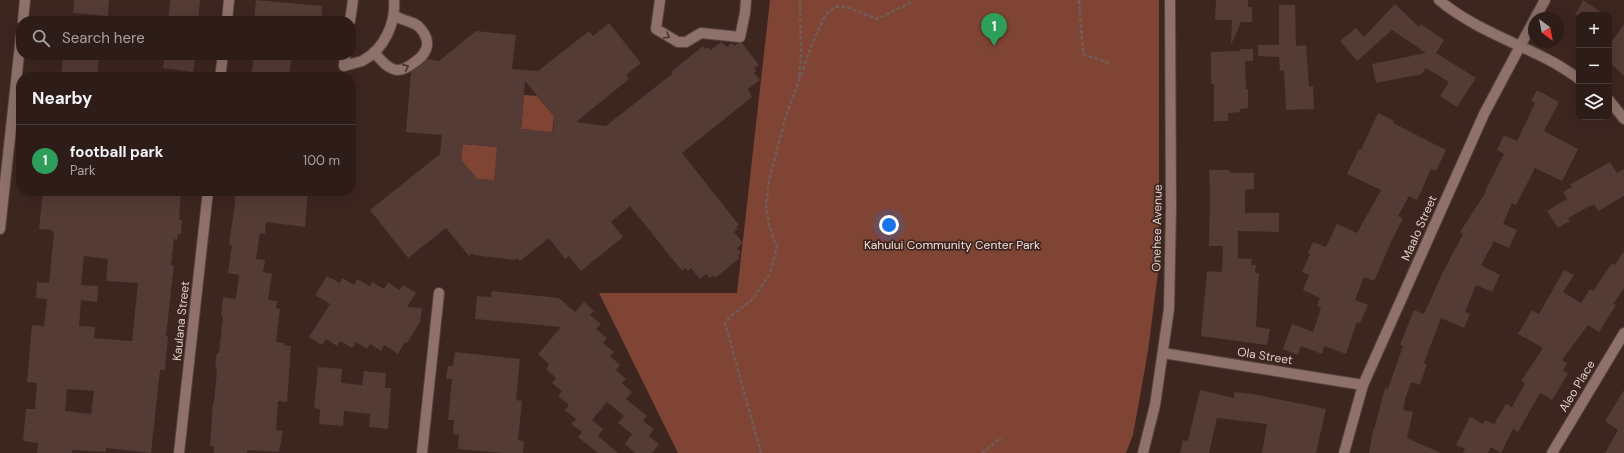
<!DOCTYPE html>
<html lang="en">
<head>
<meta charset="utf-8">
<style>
  body { margin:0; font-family:"DM Sans",sans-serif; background:#362521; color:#f1f3f6 }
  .controls { position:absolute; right:12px; top:12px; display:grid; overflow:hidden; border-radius:8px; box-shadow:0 4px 16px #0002 }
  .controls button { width:36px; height:36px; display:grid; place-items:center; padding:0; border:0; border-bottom:1px solid #493a37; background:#2e1c18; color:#f1f3f6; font:20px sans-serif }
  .compass { position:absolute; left:1528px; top:12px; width:36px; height:36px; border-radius:50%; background:#2e1c18; box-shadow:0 4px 16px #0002; rotate:148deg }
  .you { position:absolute; left:889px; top:225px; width:14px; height:14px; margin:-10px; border:3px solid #fff; border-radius:50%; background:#1a73e8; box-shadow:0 0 0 6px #1a73e833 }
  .badge { display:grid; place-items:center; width:26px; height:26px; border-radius:50%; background:#8bbbb9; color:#fff; font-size:13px; font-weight:700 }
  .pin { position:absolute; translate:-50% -33px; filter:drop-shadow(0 1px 2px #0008) }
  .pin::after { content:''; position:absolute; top:21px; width:14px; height:12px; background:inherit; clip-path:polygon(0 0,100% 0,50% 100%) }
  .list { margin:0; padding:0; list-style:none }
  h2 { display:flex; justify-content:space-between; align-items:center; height:52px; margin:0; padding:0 16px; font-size:17px }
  h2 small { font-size:13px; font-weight:400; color:#a7a1a2 }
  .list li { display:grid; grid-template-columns:26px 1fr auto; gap:12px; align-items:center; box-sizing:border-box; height:72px; padding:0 16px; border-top:1px solid #493a37 }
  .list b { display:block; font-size:15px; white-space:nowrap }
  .list p { margin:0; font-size:13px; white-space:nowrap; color:#a7a1a2 }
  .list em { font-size:13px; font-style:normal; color:#a7a1a2 }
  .icon { flex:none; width:22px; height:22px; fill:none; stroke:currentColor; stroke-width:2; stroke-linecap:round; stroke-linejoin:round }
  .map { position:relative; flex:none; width:1624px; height:453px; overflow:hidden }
  .search { position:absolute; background:#2e1c18; box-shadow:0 4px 16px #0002; left:16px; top:16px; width:340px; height:44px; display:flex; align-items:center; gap:10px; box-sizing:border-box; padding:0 14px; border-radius:16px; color:#a7a1a2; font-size:15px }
  .panel { position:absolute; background:#2e1c18; box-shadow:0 4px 16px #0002; left:16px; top:72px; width:340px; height:124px; border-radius:16px }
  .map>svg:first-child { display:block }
  .green { fill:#7f4434 }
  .building { fill:#543b35; fill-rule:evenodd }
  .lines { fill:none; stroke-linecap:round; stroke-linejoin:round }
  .minor-casing { stroke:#57443f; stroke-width:12 }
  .path { stroke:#715c57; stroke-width:2.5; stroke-dasharray:4 2; stroke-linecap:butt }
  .minor { stroke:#8d716a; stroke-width:10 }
  .oneway { stroke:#49312b }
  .labels { text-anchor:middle; stroke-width:3.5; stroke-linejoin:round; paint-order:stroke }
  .street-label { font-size:12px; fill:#dececa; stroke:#3d2620 }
  .park-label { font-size:12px; fill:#f3dfda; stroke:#3d2620 }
</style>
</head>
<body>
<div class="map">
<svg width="1624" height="453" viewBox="0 0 1624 453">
  <rect width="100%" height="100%" fill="#3d2620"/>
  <!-- green -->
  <path class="green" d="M770,0H1159V265L1148,351L1133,435L1126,453H678L599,293H737Z
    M524,95L537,96L554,116L551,143L531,141L532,130L521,129Z
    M463,144L497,147L505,181L477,179L461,160Z"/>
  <!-- building -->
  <path class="building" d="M74,0H109L108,16L73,13Z
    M170,0H200L198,21H168Z
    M256,0L322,6V17H315L314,21H254Z
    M1216,0H1248V7H1252V22H1241L1231,45L1232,20H1215Z
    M1583,0L1605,15H1575Z
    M1395,4L1419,27L1421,24L1444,40L1436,53L1476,78L1457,107L1440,96L1449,82L1426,68L1422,74L1376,83L1372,64L1426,53L1392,30L1357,61L1340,41L1356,28L1364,37Z
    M1279,5H1295L1296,46L1306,45L1309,86H1313L1314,109L1286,110L1284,70L1280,71L1279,57L1258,56V45H1279Z
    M609,23L641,63L626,75L629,79L576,122L606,126L672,74L671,72L703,46L705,49L708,47L711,50L721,42L727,47L732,43L734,46L738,43H742L759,65L754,68L757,71L754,73L760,80L748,89L752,97L682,153L739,225L736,227L738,229L734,232L743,243L737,248L741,253L738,255L740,258L715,278L713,275L710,278L706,274L700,279L691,268L688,271L685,268L682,271L630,206L611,222L623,237L581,271L569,256L565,259L549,238L520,261L517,258L515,260L474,255L472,253L469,256L446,228L408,258L370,210L440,154L442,135L406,132L411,72L427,59L439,61L476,31L516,35L512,69L538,71L589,31L593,36ZM525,81L554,116L553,132L521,129ZM463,144L497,147L494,180L477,179L461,160Z
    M1624,24V76L1609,62V46Z
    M1240,49H1253V61H1245L1246,89H1248V108L1240,109V112L1228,113V121H1214V84H1211V52L1240,51Z
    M63,55H99L97,77H61Z
    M165,55H196L193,72L163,68Z
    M254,55H292L289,77H251Z
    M1537,90L1559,102L1544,131L1578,149L1562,181L1535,168L1516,205L1512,203L1503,224L1517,230L1509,248L1494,241L1481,265L1500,275L1492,292L1476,285L1465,312L1470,314L1464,328L1441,318L1424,363L1427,364L1420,385L1411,382L1404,402H1405L1403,410L1413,412L1407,438L1441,453H1369L1373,430H1374L1385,388L1388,389L1403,346L1400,345L1414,310L1424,314L1442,274L1463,234L1460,232L1486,192L1485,191L1504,154L1497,150L1504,135L1517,141L1535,103L1531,101Z
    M1378,113L1394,121L1393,123L1446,150L1436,171L1431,169L1417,200L1409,196L1398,216L1403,219L1393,238L1374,281L1364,277L1355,300L1368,305L1360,323L1357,322L1346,354L1324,346L1322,354L1301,346L1298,355L1283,349L1292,324L1313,332L1321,308L1317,306L1320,298L1303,290L1309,275L1302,272L1310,254L1308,253L1313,242L1326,247L1337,224L1357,233L1381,190L1347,174L1359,149L1361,150Z
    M1610,162L1617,173L1624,169V196L1598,211L1594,204L1568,218L1570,221L1558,228L1547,211L1567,199L1563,192L1573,186L1569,185Z
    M1209,170H1229L1231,173H1254V189L1245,190V213H1279V232L1238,231V258L1252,259L1251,265H1256L1255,273H1259L1256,327L1270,329L1267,345L1201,336L1207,271L1222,272L1223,246H1209L1210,191Z
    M43,191H181L179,220H182L181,234H178L177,240L174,239L171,265H174L166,336H168L165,370H160L151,453L106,448V452L72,450V453H37L38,443L23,441L26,409H35L37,383L27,382L32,325L44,326L47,299L36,298L37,282L49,283L54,232H52V230L39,229ZM84,256L108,259L106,281L138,283L132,341L94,338L95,327L79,326L81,300L97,302L98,286L81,285ZM67,389L94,391L91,414L65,411Z
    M235,191H308L305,227L266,222L265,234L260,233L256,259L265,260L263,272L272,274L268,300L277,301L276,308L280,309L276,342L285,343L284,346H291L287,402L278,401L276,430L283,431L279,452L247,450V453H214V446H210L213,402H214L217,372L216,367H215L217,353H219L223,316L221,315L223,297L236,299L239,275L228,273L232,245H229L235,203Z
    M1624,251V288L1613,304L1616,305L1599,332L1588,325L1562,360L1567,363L1563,370L1568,374L1552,400L1540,393L1518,432L1513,429L1501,453L1491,447L1488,453H1463L1465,449L1456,445L1470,417L1483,424L1485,420L1494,424L1506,404L1512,407L1525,383L1521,381L1543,348L1518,334L1532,310L1539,314L1564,270L1574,275L1563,292L1581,303L1590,289L1593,291L1612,263L1615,265Z
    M327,276L340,283L342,278L354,285L357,279L370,286L372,282L384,289L388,282L399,290L403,285L416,293L407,307L422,308L420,322L407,343L405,342L398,354L384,345L381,351L370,344L367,349L356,342L352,348L340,341L337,346L326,339L322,345L309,337L330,304L315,295Z
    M492,291L559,298L575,312L584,302L594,311L590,315L601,324L596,329L607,338L603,343L614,352L610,356L620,365L616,370L626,379L622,383L632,392L626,399L647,416L643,421L654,429L649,436L659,444L652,453H635L625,444L632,434L618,423L624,416L607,402L592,420L603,429L598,436L618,453H598L578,437L582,432L571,424L576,419L565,410L569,405L558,396L562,391L552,383L556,378L546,369L549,364L538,354L561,327L475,319L477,296L491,297Z
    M455,352L520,359L516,400L522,401L518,440L524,441L523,453H504L458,449L459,435L453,434L454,420H448L452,379H446L448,366H453Z
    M318,367L342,369L341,383L362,385L364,371L386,373L385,388H391L388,429L369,427L370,414L344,411L343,426L319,424L320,409L314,408Z
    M1200,390L1234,398V392L1253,394L1326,409L1316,453H1262L1267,424L1217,418L1209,453H1180L1183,440L1188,441Z
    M1624,390V453H1605L1618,430L1605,421Z"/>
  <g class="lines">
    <defs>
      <path id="minor" d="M660,0L656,29L678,42H686L701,33L740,37L745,13L746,0
        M1439,0C1470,26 1509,40 1545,58C1557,64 1568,71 1579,79
        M1535,18L1545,0
        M23,21L25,0
        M227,21L229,0
        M350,21L353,0
        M374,52C380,59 388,70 398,70C403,70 408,67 412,64C426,55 433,44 421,29C414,20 403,22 394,15
        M345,55L344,66C349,64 356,63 362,61C384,50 396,23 394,0
        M220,77L223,55
        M1609,100L1624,119
        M0,229L21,36
        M1163,353L1363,385
        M179,453L208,191
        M422,453L439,293
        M1143,453L1155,405L1169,309L1171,209L1170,0
        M1344,453L1363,385L1484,114L1534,20
        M1552,453L1624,333"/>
    </defs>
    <!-- minor casing -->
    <use href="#minor" class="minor-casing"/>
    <!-- path -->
    <path class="path" d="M1079,0L1083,54L1109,63
      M799,76L801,59L800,0
      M761,453L725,323L732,315L753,299L770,273L777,247L769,225L766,207L769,180L786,116L813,42L823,20L829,11L839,6L849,8L877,19L910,3L911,0
      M982,453L1002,437"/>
    <!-- minor -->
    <use href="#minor" class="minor"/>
  </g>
  <!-- one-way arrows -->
  <defs><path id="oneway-chevron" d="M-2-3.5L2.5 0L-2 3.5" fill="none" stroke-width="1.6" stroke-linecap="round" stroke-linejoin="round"/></defs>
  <g class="oneway">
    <use href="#oneway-chevron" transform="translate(667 36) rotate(31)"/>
    <use href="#oneway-chevron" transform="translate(406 67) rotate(-24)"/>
  </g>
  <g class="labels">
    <!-- street labels -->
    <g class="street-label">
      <text transform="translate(1157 228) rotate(-89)" y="4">Onehee Avenue</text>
      <text transform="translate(1419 228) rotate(-66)" y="4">Maalo Street</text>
      <text transform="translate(181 321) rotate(-84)" y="4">Kaulana Street</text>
      <text transform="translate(1265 356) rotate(9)" y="4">Ola Street</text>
      <text transform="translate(1577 386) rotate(-59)" y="4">Aleo Place</text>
    </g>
    <!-- park labels -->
    <g class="park-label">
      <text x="952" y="249">Kahului Community Center Park</text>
    </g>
  </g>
</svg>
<div class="controls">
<button>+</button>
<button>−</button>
<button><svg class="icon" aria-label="layers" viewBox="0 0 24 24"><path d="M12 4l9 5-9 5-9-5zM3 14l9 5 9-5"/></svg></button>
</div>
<svg class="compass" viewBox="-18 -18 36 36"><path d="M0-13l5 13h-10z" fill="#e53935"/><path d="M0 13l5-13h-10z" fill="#a7a1a2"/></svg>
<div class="you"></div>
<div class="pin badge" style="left:994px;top:46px;background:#2e9e5b">1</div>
<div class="search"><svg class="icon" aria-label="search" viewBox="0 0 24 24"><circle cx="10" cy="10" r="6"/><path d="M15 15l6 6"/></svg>Search here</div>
<section class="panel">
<h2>Nearby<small></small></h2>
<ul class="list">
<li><span class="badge" style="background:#2e9e5b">1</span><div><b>football park</b><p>Park</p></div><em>100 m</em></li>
</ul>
</section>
</div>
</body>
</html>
